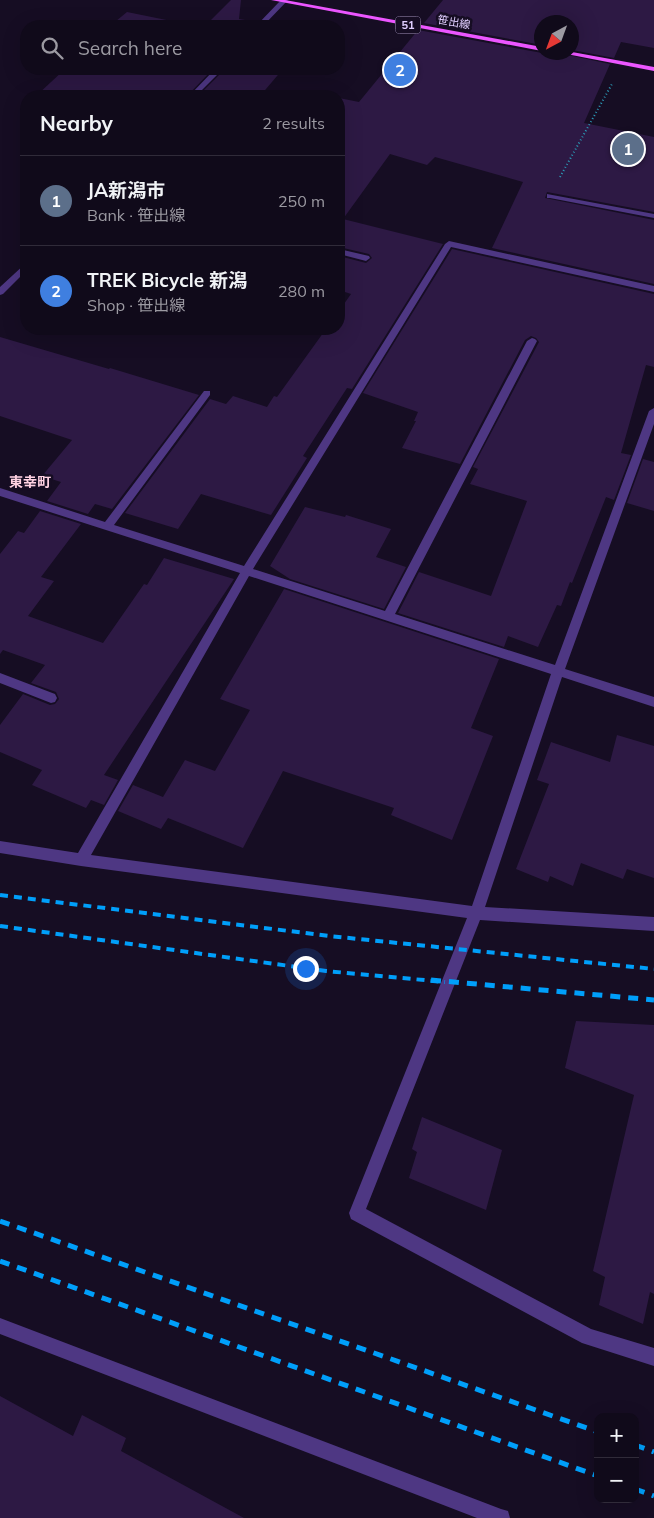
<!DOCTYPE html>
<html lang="en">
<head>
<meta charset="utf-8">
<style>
  body { margin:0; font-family:Mulish,"Noto Sans JP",sans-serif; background:#191323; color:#f1f3f6 }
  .controls { position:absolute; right:15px; bottom:15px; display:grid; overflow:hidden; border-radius:10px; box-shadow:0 5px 20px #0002 }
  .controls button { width:45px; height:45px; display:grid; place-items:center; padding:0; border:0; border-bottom:1px solid #302b39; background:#100a1a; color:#f1f3f6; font:25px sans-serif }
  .compass { position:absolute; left:534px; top:15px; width:45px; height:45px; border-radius:50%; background:#100a1a; box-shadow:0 5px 20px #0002; rotate:221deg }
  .you { position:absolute; left:305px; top:968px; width:18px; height:18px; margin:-12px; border:4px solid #fff; border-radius:50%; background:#1a73e8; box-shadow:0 0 0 8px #1a73e833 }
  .badge { display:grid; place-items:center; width:32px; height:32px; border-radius:50%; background:#009ffa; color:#fff; font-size:16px; font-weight:700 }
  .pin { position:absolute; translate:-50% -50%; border:2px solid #fff; box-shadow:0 1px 5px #0006 }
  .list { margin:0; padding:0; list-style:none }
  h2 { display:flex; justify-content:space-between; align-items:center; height:65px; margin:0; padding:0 20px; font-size:21px }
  h2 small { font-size:16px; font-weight:400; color:#9c9aa2 }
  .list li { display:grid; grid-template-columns:32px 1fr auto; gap:15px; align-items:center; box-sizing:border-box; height:90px; padding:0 20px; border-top:1px solid #302b39 }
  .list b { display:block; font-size:19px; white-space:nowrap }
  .list p { margin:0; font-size:16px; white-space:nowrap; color:#9c9aa2 }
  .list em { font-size:16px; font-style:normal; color:#9c9aa2 }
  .icon { flex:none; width:28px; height:28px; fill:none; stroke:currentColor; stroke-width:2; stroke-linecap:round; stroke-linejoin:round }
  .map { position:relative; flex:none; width:654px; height:1518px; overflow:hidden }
  .search { position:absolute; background:#100a1a; box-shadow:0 5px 20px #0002; left:20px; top:20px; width:325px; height:55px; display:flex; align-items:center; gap:12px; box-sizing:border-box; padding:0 18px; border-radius:20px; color:#9c9aa2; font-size:19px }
  .panel { position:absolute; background:#100a1a; box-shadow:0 5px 20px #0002; left:20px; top:90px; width:325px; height:245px; border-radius:20px }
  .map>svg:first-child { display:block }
  .building { fill:#2d1944 }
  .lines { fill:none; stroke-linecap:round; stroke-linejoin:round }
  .path { stroke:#2b9ab6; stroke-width:2; stroke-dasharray:1 2.5; stroke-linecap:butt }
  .service { fill:#4e3783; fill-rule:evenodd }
  .minor { fill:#4e3783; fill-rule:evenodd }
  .primary { fill:#ec56ff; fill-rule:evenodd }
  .rail-far1 { stroke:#009ffa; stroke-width:4; stroke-dasharray:8 6; stroke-linecap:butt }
  .rail { stroke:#009ffa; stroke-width:5; stroke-dasharray:10 8; stroke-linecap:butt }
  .labels { text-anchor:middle; stroke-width:5; stroke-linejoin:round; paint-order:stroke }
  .far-street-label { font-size:11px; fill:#e1cfff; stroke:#160d23 }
  .shield { fill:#160d23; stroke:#a495bd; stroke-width:1 }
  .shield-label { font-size:11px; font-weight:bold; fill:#e1cfff }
  .neighbourhood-label { font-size:14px; font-weight:bold; fill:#ffd1e2; stroke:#160d23 }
</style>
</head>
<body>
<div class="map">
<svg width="654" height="1518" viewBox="0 0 654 1518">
  <rect width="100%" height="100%" fill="#160d23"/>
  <!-- building -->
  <path class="building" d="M231,0H241L239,19L257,22L254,26H205Z
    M443,0H654V48L621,42L614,58L572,50V22H542V45L424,23Z
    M127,12L196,26H110Z
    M418,30L542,53L554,52L610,64L584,123L654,137V212L547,192L545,198L654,220V284L492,248L523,182L435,157L427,165L390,154L343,219L443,244L352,389L347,388L303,456L307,458L271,515L201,494L178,529L125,513L210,399L226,404L233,396L267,407L274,396L277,397L326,329H339V311L351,294L339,290V256L366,263L372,258L369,254L339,247V98L359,102Z
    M65,69H213L187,96H36Z
    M225,69H283L260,96H198Z
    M452,249L654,294V367L646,365L621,453L631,455L614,500L606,497L572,583L570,582L561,606L557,605L538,647L508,636L504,647L398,613L419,572L491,596L527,501L470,484L478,469L473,467L539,342L536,338L531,336L525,340L460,464L402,448L416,421H414L418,412L363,393Z
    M0,337L109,369L110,368L199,395L112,509L95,504L88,514L47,501L61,482L42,476L72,440L0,416Z
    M643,459L654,462V511L627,503Z
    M305,507L345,517L346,515L391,529L376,557L406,567L384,609L290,579L270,566Z
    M40,511L81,524L41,577L54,581L28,616L103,643L144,584L147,585L164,558L234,579L104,775L118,780L104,805L91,800L86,808L32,785L42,770L0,752V725L23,694L50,705L55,704L59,699L56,692L31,683L45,665L3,650L0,654V554L18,531L24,533Z
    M284,589L499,659L471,728L493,736L452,840L391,815L394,808L283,771L243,848L168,818L161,829L118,811L133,785L163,797L185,760L215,771L250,710L220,699Z
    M617,735L654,746V878L627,869L623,879L581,863L573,886L550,876L548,882L516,869L549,784L537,780L551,742L610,762Z
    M576,1021L654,1025V1294L650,1292L643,1324L599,1305L605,1277L593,1271L634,1095L565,1068Z
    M422,1117L502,1150L486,1210L409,1178L417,1152L412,1149Z
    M0,1396L73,1436L82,1415L126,1438L121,1451L244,1518H0Z"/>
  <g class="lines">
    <!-- path -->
    <path class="path" d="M560,177L612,84"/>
    <!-- service -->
    <path class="service" d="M0,673L55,694L57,698L55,702L51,703L0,683Z"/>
    <!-- minor -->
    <path class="minor" d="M281,0H288L263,26H256Z
      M215,69H223L196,96H189Z
      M547,194L654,214V218L550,198H547Z
      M449,241L654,286V292L451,247L253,569L385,611L527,341L532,338L535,339L537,341L395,614L555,665L649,411L654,408V424L565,669L654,697V707L562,677L485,907L654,917V931L480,920L366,1209L591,1329L654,1348V1366L582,1343L351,1219L349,1213L467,918L81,866L0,853V841L78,853L240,573L0,496V488L105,522L204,391H210V395L114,525L244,566L445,244ZM249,576L551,674L472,906L91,855Z
      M339,249L369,256L370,258L366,261L339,254Z
      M26,263V271L3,294L0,295V287Z
      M0,1318L501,1509L508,1511L510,1518H477L0,1334Z"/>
    <!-- primary -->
    <path class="primary" d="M271,0H285L542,47V51Z
      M556,52H572L654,67V71Z"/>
    <!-- rail-far1 -->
    <path class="rail-far1" d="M0,895L329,936L654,969
      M0,926L326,971L445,982"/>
    <!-- rail -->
    <path class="rail" d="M431,980L654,1000
      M0,1221L598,1432
      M0,1261L598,1476
      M635,1445L654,1452
      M635,1489L654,1496"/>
  </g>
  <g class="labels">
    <!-- far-street labels -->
    <g class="far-street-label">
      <text transform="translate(454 22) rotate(10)" y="4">笹出線</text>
    </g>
    <!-- shield labels -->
    <rect class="shield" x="395.5" y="16.5" width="25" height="17" rx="4"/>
    <g class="shield-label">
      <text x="408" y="29">51</text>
    </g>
    <!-- neighbourhood labels -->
    <g class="neighbourhood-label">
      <text x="30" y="487">東幸町</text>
    </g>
  </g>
</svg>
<div class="controls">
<button>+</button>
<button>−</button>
</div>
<svg class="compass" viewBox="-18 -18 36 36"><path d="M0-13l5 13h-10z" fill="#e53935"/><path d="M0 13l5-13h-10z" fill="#9c9aa2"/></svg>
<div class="you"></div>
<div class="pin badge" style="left:628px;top:149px;background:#5c6f8a">1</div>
<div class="pin badge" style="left:400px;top:70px;background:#3f7fe0">2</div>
<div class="search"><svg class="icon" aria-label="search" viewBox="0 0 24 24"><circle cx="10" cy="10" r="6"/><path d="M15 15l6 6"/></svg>Search here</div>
<section class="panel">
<h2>Nearby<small>2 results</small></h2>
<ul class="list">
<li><span class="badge" style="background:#5c6f8a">1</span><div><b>JA新潟市</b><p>Bank · 笹出線</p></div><em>250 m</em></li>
<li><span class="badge" style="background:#3f7fe0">2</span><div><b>TREK Bicycle 新潟</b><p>Shop · 笹出線</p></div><em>280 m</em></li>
</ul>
</section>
</div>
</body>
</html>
